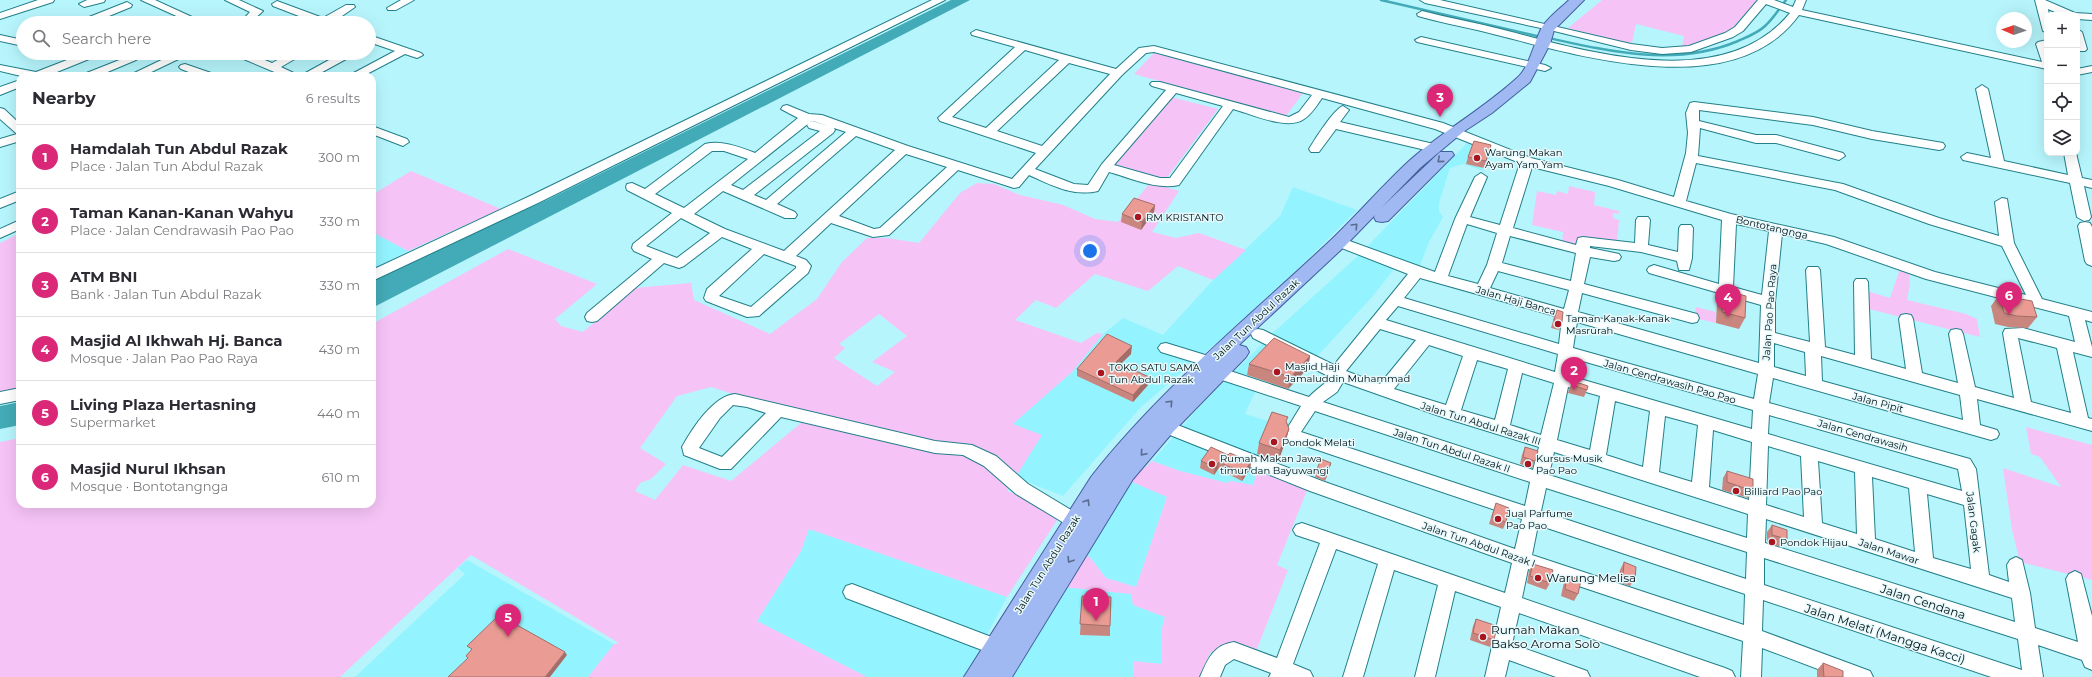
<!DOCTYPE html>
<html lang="en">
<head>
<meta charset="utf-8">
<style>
  body { margin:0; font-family:Montserrat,sans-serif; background:#f7f7f7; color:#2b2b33 }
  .controls { position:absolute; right:12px; top:12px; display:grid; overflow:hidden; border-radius:8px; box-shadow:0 4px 16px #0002 }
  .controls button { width:36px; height:36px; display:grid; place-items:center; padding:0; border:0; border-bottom:1px solid #e1e1e2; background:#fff; color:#2b2b33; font:20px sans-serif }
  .compass { position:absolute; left:1996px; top:12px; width:36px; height:36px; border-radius:50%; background:#fff; box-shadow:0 4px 16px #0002; rotate:272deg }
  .you { position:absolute; left:1090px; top:251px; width:14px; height:14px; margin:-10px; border:3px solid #fff; border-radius:50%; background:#1a73e8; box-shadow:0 0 0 6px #1a73e833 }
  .badge { display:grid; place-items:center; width:26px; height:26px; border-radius:50%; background:#db2777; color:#fff; font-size:13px; font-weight:700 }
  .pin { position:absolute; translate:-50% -33px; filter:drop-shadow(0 1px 2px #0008) }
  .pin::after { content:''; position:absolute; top:21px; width:14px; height:12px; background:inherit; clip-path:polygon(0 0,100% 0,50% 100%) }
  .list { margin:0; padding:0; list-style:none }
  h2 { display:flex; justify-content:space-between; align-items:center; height:52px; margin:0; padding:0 16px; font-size:17px }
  h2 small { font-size:13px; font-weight:400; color:#7c7c81 }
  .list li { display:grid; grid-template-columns:26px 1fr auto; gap:12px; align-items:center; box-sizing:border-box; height:64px; padding:0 16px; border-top:1px solid #e1e1e2 }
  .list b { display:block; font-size:15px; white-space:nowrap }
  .list p { margin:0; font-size:13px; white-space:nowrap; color:#7c7c81 }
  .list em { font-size:13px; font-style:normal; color:#7c7c81 }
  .icon { flex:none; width:22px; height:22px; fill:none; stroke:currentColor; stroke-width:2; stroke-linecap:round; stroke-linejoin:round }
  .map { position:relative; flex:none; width:2092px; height:677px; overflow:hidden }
  .search { position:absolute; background:#fff; box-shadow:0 4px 16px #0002; left:16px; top:16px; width:360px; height:44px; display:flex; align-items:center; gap:10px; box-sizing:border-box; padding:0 14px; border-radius:22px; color:#7c7c81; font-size:15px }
  .panel { position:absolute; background:#fff; box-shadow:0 4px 16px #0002; left:16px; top:72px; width:360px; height:436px; border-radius:12px }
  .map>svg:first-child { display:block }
  .built { fill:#93f3fe }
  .green { fill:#f6c3f7; fill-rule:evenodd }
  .water { fill:#43abb7 }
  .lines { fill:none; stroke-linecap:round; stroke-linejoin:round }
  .stream { stroke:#43abb7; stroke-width:2.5 }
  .minor-casing { stroke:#227f89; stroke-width:2 }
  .major-casing { stroke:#405f9e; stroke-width:2 }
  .minor { fill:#fff; fill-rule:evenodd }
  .major { fill:#a1b9f2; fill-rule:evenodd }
  .wall { fill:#c9867f }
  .shaded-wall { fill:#a46d68 }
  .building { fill:#ea9c94; stroke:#a46d68 }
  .oneway { stroke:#596c8d }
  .poi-dot { fill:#a9141e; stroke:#e6f9fc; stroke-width:1.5 }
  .labels { text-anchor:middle; stroke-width:3; stroke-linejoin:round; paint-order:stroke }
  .poi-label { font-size:10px; fill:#000f12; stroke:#e6f9fc; text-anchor:start }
  .street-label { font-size:10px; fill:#000f12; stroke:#e6f9fc }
  .near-poi-label { font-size:12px; fill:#000f12; stroke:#e6f9fc; text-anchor:start }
  .near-street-label { font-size:12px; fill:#000f12; stroke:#e6f9fc }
</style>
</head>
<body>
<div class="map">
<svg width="2092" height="677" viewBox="0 0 2092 677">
  <rect width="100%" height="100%" fill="#b7f5fc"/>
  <!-- built -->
  <path class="built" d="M1468,142L1492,152L1484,171L1463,164L1450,168L1439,203V211L1443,217L1429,242L1418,271L1398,264L1372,297L1286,390H1256L1245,414L1288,427L1258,470L1253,485L1231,481L1227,483L1180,471L1152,461L1200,406L1274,332L1360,254Z
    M1293,187L1357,210L1304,263L1222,338L1141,407L1063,496L1015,477L1018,426L1012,424L1072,372L1103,334L1123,318L1163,335L1213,280L1280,216Z
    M372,232L408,251L372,270Z
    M1130,481L1167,496L1136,587L1106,578L1089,556L1081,558Z
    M809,529L1007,597L965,677H867L757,621L801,551Z
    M467,560L614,644L588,677H355L465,574L458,568Z
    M1063,587L1131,594L1133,605L1165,617L1161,631L1162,664L1133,661L1134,677H1008Z"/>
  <!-- green -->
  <path class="green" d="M1602,0H1755L1763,4L1741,18L1726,36L1704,44L1682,47L1684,36L1636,24L1632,43L1603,38L1568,28Z
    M1154,53L1303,93L1286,116L1134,74Z
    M1167,96L1218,109L1166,179L1110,163Z
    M411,171L501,209L408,251L372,232V195Z
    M977,183L994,184L1020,195L1063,205L1095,219L1118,222L1150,183L1179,191L1152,232L1176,238L1199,233L1246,250L1213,280L1178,266L1148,291L1095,274L1056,308L1036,300L1015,320L1081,343L1097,333L1103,334L1072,372L1013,424L1042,435L1007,491L1063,511L1007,597L809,529L801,551L757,621L867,677H588L614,644L619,643L471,555L340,677H0V442L20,438V504H372V324L508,249L597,284L555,319L561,326L583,332L634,288L691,283L694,300L770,334L817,299L842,262L867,238H887L919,243L960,193ZM879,314L907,336L872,362L895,372L877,386L834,358L845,348L839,344ZM711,387L807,418L731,481L683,465L655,500L635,491L640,483L651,479L666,464L640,448L677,396Z
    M1569,186L1595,192L1594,205L1619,211V214L1613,213V218L1619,220L1617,244L1581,236L1579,249L1562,245L1563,232L1532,225L1537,191L1556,195L1557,191L1568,194Z
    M20,233V389L0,393V243Z
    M1900,269L1909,272L1910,284L1907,300L1966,314L1977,319L1980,337L1865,308L1867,291L1890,298Z
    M1696,307L1716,312V323L1694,318Z
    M2026,427L2092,445V580L2020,562L2012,530L2003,468L2061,487L2040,457L2031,454Z
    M1152,461L1180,471L1227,483L1231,481L1253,485L1258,470L1308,488L1277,565L1288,570L1255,654L1228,645L1210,653L1201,677H1134L1133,661L1162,664L1161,631L1165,617L1133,605L1131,594L1063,587L1081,558L1089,556L1106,578L1136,587L1167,497L1130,481Z"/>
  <!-- water -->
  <path class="water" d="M951,0H970L372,308V280L549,199Z
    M20,402V425L0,429V406Z"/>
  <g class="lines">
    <!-- stream -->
    <path class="stream" d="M1381,0L1541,37
      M1549,38C1611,52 1677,67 1738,41C1747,37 1758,33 1765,26C1773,19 1779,9 1786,0"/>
    <defs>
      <path id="minor" d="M38,0H54L53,2L0,19V13Z
        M87,0H105L104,2L84,7L79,4Z
        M141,0H155L192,17L187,20L183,19Z
        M225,0H239L263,11L250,23H240L250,12Z
        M401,0H414L396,10H388L387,8Z
        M932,0H945L540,202L372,281V270L530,196Z
        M1420,0H1440L1631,44L1662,48L1689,46L1725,33L1735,27L1758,0H1774L1793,7L1796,0H1806L1802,10L2042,62L2036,44L2038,42L2047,40V69L1799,15C1735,103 1584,57 1497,35C1475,29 1452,25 1429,19L1418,16L1417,14L1422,11C1449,18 1477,23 1504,30C1589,52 1724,94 1790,13L1766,4L1743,31L1733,37L1691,52L1662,54L1631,50L1550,30L1425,3Z
        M2035,0H2045L2075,13L2092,14V20L2077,19V15H2062L2048,9L2049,15H2047V32L2043,31Z
        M277,1L323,18L346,5H354L355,7L332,23H317L273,6L272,4Z
        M127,2L132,5L131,7L92,23H78L79,21Z
        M135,17L140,20L139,22L123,23Z
        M2077,29L2082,32L2087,49L2085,51H2077Z
        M976,30L1116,69L1139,48L1154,46L1443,123L1531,158L1618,180L1674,197L1686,153L1688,133L1686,113L1690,103L1694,102L1813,117L1872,131L1943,143L1945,146L1943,149L1939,150L1872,139L1813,125L1699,110V121L1756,135H1776L1843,153L1845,156L1839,160L1776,143H1756L1700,128L1698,156L1843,184L1939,218L1999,236L1995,202L2002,198L2007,199L2014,243L2042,299L2092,312V322L2085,320L2092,347V357L2073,352L2088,418L2092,419V431L1977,399L1980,425L1997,430L1999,434L1997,438L1991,440L1773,378L1769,403L1970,459L1976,469L1989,575L2009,582L2007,565L2010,560L2016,557L2022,560L2030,593L2035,628L2078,642L2066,579L2069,574L2075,571L2081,574L2092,616V670L2085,667L2082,660L2038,645L2043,677H1991L1763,600L1762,631L1870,671L1873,677H1839L1762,648L1761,677H1741L1743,641L1528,569L1522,598L1725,668L1732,671L1735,677H1700L1519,613L1512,644L1587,671L1590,677H1556L1509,660L1505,677H1485L1501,607L1455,591L1435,677H1415L1438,585L1394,570L1363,677H1343L1378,564L1336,549L1293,664L1310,671L1313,677H1269L1271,673L1234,659L1225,665L1220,677H1200C1208,659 1213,645 1234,642L1277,658L1320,543L1296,535L1293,530L1296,525L1302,523L1505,593L1512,563L1310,491L1150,427L1148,423L1150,419L1156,417L1162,419L1322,481L1515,549L1522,519L1288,440L1285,432L1301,406L1213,377L1210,373L1213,369L1218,367L1309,397C1316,389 1325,385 1330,377L1253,338L1251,334L1253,330L1258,329L1263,330L1334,365L1408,274L1334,245L1332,242L1334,239H1344L1435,272L1455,219L1475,177L1481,173L1487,177L1470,217L1500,225L1520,163L1435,129L1322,98C1317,105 1312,114 1304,119C1288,131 1251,114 1233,109L1179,185C1156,190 1131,178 1109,172L1098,191C1073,197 1051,185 1029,175L1019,187L1014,188L958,170L889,235L873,237L831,223L796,256L806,260L811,266L808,273L759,316L747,317L706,301L704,298L707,289L752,249L722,237L684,266L679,268L664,263L597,321L592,322L587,321L585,317L587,313L652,259L634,251L632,248L633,244L672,213L627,190L626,187L627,184L632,183L645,189L705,144C722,140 739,147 755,153L798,118L781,109L783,106L787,105L809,114L822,115L908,146L1012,179L1036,153L940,121L938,118L1015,47L972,35L971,33ZM1025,50L1059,60L986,128L952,117ZM1154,52L1312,95L1299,112L1289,117L1160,82H1152L1150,84L1152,86L1166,90L1102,164L1088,185L1074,184L1035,169L1122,75L1146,53ZM1069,63L1110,74L1042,146L997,131ZM1176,93L1223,106L1170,178H1160L1114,165ZM812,121L829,126L813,121L809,122ZM809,123L807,125L809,128L820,131L743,190L731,185ZM834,128L846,132L766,200L754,195L833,133L835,130ZM856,136L895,150L784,251L725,229L694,214L723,191L785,218H795L797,215L795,212L777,204ZM712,151H724L748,159L684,208L655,194ZM906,154L947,167L880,228L874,229L839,216ZM1696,163L1835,190L1929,224L2002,246L2026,295L1935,272L1834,237L1731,214L1686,201ZM1532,167L1609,186L1722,220L1719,284L1654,265L1649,267L1647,270L1649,273L1761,305L1759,363L1578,312L1582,293L1692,323L1697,322L1699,318L1697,314L1584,284L1590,257L1614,261L1619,260L1621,257L1619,254L1590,248V246L1641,252L1677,261L1679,270H1689L1692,258L1693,228L1691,225H1681L1679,228L1678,252L1648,245L1650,220L1648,217H1638L1636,220L1635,243L1583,237L1578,238L1576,245L1513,228ZM681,218L710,233L677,258L646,246ZM1467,224L1497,233L1487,265L1478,284L1448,276ZM1736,224L1769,231L1762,295L1733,287ZM1782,234L1826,244L1926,279L2069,316L2075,342L2023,328L2005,329L2003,333L2014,398L1975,387L1963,334L1961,330L1956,329L1951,330L1949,334L1958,383L1922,373L1913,319L1911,315L1906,314L1901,315L1899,319L1906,369L1871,359L1868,282L1866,279H1856L1854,282L1855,355L1825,347L1820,270L1818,267H1808L1806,270L1810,342L1775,333V302ZM1510,236L1576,253L1571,281L1502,263ZM764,254L796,266V268L751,307L719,296ZM1498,271L1569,290L1564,309L1490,288ZM1420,278L1562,318L1559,344L1404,298ZM1398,306L1558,354L1555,372L1386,320ZM1577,322L1758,374L1754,399L1573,348ZM1380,329L1416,340L1380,384L1346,371ZM2018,338L2057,348L2071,413L2031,402ZM1774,343L1805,352L1806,376L1774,367ZM1429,345L1463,356L1446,405L1394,389ZM1821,356L1960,395L1963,420L1822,381ZM1572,358L1753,410L1752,429L1570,376ZM1477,360L1508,369L1495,420L1461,410ZM1522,373L1554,383L1541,435L1510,425ZM1343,382L1445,418L1539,447L1533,470L1323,402L1337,392ZM1568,387L1600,396L1590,450L1557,440ZM1615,401L1650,411L1643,467L1606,455ZM1315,411L1530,482L1525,506L1301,432ZM1769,415L1958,469L1962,491L1768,434ZM1665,416L1698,425L1692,482L1659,472ZM1713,430L1752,442L1749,500L1709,487ZM1768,446L1801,456L1804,517L1766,505ZM1554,452L1748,514L1747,538L1549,475ZM1818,461L1855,472L1857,534L1822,523ZM1872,477L1909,488L1915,552L1875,539ZM1546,488L1747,552L1746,579L1541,511ZM1927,494L1964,505L1971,569L1933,558ZM1766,519L2012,598L2015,622L1765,543ZM1538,525L1745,594L1744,625L1532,555ZM1764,558L2018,639L2022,670L1764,585Z
        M0,35L23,40V46L0,41Z
        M369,35L421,53L423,55L417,58L405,54L363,76H348L395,51L369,42Z
        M1421,37L1545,65L1551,68L1545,71L1417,42L1415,40Z
        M85,53H101L99,55L47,76H21L0,71V65L36,72Z
        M176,53H191L143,76H128Z
        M232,53H248L272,63L290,53H305L281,67L300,76H284L234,55Z
        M345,53L350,56L348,58L315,76H300L340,54Z
        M132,55L136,56L138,58L136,60L98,76H82L84,74Z
        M185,64L214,74L216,76H199L181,69L179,67L181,65Z
        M2092,66V72L2077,75V69Z
        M20,80V87L0,95V87Z
        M1982,85L1988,89L2004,161L2068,175L2064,153H2076L2082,178L2092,180V188L2084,186L2091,217L2089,220L2084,221L2077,217L2070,183L1963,160L1961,157L1967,153L1991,158L1976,89Z
        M1343,106L1349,110L1340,122L1438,145L1440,148L1434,152L1336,129L1319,152H1311L1309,149C1315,139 1334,109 1343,106Z
        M0,108L4,109L20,124V141L0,147V139L17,134L0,119Z
        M372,126L407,139L409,142L403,146L372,134Z
        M20,191V200L0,208V199Z
        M20,220V229L0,238V229Z
        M2085,222L2090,223L2092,227V266L2087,264L2085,261L2078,226L2080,223Z
        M1166,343L1215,358L1218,362L1215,366L1210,367L1161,352L1158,348L1161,344Z
        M20,388V400L0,404V392Z
        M735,394L935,441L972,445L996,456L1028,484L1081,516L1084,521L1081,526L1075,528L1069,526L1016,494L984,466L963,455L935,453L781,417L731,469H720L684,455L682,447C692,429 713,396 735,394ZM733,405L747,407L766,413L722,457L699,448L720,418Z
        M852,584L1002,641L1005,647L1002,653L995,655L846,598L843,592L846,586Z"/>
      <path id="major" d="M1569,0H1584L1554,30L1550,44L1530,82L1492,113L1463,132L1420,168L1382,207L1440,152H1452L1454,155L1388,221L1382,222L1376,221L1374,217L1375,215L1345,246L1239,345L1246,347L1249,352L1246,357L1173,432L1133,479L1012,677H964L1091,477C1161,388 1250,316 1332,239C1358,214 1382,186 1409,161C1443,131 1483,109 1517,78C1529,68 1534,43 1541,29C1546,19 1561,8 1569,0Z"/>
    </defs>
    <!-- minor casing -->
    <use href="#minor" class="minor-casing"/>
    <!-- major casing -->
    <use href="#major" class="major-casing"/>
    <!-- minor -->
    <use href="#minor" class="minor"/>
    <!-- major -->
    <use href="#major" class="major"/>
  </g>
  <!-- wall -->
  <path class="wall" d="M1491,145L1484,168L1466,164L1468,157Z
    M1155,205L1154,212L1141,230L1121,222L1122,214Z
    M1723,290L1745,318L1739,329L1716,323L1717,301Z
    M1999,295L2037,317L2028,328L2008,327L1995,324L1991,306Z
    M1557,310L1562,322L1559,330L1551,328L1554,317Z
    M1131,354L1121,364L1148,385L1133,402L1077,376V369Z
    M1310,356L1308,368L1288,389L1247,375L1249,364Z
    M1573,381L1587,390L1584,397L1568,393L1569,389Z
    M1287,423L1289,429L1286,440L1278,462L1257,454L1259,443Z
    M1525,447L1535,461L1532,468L1520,464L1522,455Z
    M1228,455L1251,462L1250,469L1242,481L1218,469L1214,475L1200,468L1201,461Z
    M1317,469L1329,470L1325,481L1315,477Z
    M1727,471L1753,491L1748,498L1722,490L1723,478Z
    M1496,503L1506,522L1503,529L1489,524L1493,511Z
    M1772,525L1787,539L1781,547L1767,542V532Z
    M1624,562L1635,579L1630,586L1618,582L1620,570Z
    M1533,564L1550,583L1546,590L1527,583L1529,571Z
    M1567,575L1578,594L1574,601L1561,596L1564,582Z
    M1082,596L1110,626V636L1080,635Z
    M1476,619L1494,640L1490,647L1470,640L1473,626Z
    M1823,663L1843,677H1817V670Z"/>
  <!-- shaded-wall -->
  <path class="shaded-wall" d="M1155,205L1154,212L1141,230L1142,222Z
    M1132,346L1131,354L1115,369L1116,362Z
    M1310,356L1308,368L1288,389L1291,377Z
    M1149,377L1148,385L1133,402V395Z
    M1289,429L1286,440L1278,462L1280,450Z
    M1219,462L1218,469L1214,475L1215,467Z
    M1251,462L1250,469L1242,481L1243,473Z
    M1331,463L1329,470L1325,481L1327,473Z
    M565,652L567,655L550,677H545Z"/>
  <!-- building -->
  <path class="building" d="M1474,141L1491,145L1486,161L1468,157Z
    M1134,198L1155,205L1142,222L1122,214Z
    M1723,290L1746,296L1745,318L1722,312Z
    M1999,295L2032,301L2037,317L2017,316L2004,313Z
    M1557,310L1563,312L1562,322L1554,320Z
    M1107,334L1132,346L1116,362L1149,377L1133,395L1077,369Z
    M1274,338L1310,356L1291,377L1249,364Z
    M1573,381L1588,386L1587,390L1572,385Z
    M1272,412L1288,417L1286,421L1289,429L1280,450L1259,443Z
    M1211,447L1228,455L1230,453L1251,462L1243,473L1219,462L1215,467L1201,461Z
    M1525,447L1538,451L1535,461L1523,457Z
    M1321,459L1331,463L1327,473L1317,469Z
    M1727,471L1753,479V491L1727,482Z
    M1496,503L1509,508L1506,522L1492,517Z
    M1772,525L1787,530V539L1772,535Z
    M1624,562L1636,567L1635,579L1623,575Z
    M1533,564L1553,570L1550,583L1530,576Z
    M1567,575L1581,580L1578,594L1565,589Z
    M1082,596L1111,597L1110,626L1080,624Z
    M499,615L565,652L545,677H448L468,658L466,656L472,649L467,646Z
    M1476,619L1497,626L1494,640L1473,633Z
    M1823,663L1843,671V677H1824Z"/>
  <!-- one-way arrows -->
  <defs><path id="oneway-chevron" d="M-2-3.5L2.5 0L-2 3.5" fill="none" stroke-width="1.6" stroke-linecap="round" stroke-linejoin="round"/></defs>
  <g class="oneway">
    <use href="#oneway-chevron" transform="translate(1440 160) rotate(139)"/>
    <use href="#oneway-chevron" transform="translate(1355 226) rotate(-46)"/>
    <use href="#oneway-chevron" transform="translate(1170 403) rotate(-47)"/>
    <use href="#oneway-chevron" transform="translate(1143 453) rotate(131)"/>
    <use href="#oneway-chevron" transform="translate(1087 502) rotate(-58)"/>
    <use href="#oneway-chevron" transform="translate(1070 560) rotate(122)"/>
  </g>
  <!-- markers -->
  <g class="poi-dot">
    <circle cx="1477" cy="158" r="4"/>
    <circle cx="1138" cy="217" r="4"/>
    <circle cx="1558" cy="324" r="4"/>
    <circle cx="1277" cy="372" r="4"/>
    <circle cx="1101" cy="373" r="4"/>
    <circle cx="1274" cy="442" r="4"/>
    <circle cx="1212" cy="464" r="4"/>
    <circle cx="1528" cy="464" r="4"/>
    <circle cx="1736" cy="491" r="4"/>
    <circle cx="1498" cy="519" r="4"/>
    <circle cx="1772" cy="542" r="4"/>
    <circle cx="1538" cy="578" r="4"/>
    <circle cx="1483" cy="637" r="4"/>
  </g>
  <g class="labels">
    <!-- poi labels -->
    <g class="poi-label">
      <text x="1485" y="156">Warung Makan<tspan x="1485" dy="12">Ayam Yam Yam</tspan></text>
      <text x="1146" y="221">RM KRISTANTO</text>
      <text x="1566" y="322">Taman Kanak-Kanak<tspan x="1566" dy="12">Masrurah</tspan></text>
      <text x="1285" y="370">Masjid Haji<tspan x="1285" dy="12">Jamaluddin Muhammad</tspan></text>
      <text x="1109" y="371">TOKO SATU SAMA<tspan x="1109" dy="12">Tun Abdul Razak</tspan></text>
      <text x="1282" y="446">Pondok Melati</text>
      <text x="1220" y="462">Rumah Makan Jawa<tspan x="1220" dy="12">timur dan Bayuwangi</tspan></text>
      <text x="1536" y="462">Kursus Musik<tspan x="1536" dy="12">Pao Pao</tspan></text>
      <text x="1744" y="495">Billiard Pao Pao</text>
      <text x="1506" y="517">Jual Parfume<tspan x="1506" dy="12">Pao Pao</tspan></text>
      <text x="1780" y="546">Pondok Hijau</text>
    </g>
    <!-- street labels -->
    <g class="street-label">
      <text transform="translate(1772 227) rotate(13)" y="4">Bontotangnga</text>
      <text transform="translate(1516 300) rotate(16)" y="4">Jalan Haji Banca</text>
      <text transform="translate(1769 312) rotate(-86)" y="4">Jalan Pao Pao Raya</text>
      <text transform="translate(1256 319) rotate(-43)" y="4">Jalan Tun Abdul Razak</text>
      <text transform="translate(1670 381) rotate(16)" y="4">Jalan Cendrawasih Pao Pao</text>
      <text transform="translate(1878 402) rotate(15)" y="4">Jalan Pipit</text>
      <text transform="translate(1481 423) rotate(17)" y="4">Jalan Tun Abdul Razak III</text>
      <text transform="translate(1863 435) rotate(16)" y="4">Jalan Cendrawasih</text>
      <text transform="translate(1452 450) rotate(18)" y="4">Jalan Tun Abdul Razak II</text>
      <text transform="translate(1974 522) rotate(83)" y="4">Jalan Gagak</text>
      <text transform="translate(1479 544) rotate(19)" y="4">Jalan Tun Abdul Razak I</text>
      <text transform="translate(1889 551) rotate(18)" y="4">Jalan Mawar</text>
      <text transform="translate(1047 564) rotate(-58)" y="4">Jalan Tun Abdul Razak</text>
    </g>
    <!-- near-poi labels -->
    <g class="near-poi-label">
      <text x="1546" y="582">Warung Melisa</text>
      <text x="1491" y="634">Rumah Makan<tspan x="1491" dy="14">Bakso Aroma Solo</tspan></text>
    </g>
    <!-- near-street labels -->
    <g class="near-street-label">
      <text transform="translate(1923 602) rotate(18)" y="4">Jalan Cendana</text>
      <text transform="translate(1885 634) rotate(18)" y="4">Jalan Melati (Mangga Kacci)</text>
    </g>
  </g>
</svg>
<div class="controls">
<button>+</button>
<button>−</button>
<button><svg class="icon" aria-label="locate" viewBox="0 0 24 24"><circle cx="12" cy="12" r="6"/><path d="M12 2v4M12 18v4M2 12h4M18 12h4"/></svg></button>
<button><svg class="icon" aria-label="layers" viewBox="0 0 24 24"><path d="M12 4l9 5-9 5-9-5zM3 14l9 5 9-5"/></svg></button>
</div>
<svg class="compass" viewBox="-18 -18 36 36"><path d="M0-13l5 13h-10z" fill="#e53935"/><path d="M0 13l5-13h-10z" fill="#7c7c81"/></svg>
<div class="you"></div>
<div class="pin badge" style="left:1096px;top:621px">1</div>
<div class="pin badge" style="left:1574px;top:390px">2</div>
<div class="pin badge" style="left:1440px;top:117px">3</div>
<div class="pin badge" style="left:1728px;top:317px">4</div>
<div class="pin badge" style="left:508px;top:637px">5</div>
<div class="pin badge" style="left:2009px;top:315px">6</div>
<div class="search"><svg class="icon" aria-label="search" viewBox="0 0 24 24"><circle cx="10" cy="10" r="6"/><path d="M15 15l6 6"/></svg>Search here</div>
<section class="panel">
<h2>Nearby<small>6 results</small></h2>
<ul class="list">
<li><span class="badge">1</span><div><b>Hamdalah Tun Abdul Razak</b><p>Place · Jalan Tun Abdul Razak</p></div><em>300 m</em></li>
<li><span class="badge">2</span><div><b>Taman Kanan-Kanan Wahyu</b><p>Place · Jalan Cendrawasih Pao Pao</p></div><em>330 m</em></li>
<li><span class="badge">3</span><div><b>ATM BNI</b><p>Bank · Jalan Tun Abdul Razak</p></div><em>330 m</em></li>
<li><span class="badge">4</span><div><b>Masjid Al Ikhwah Hj. Banca</b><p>Mosque · Jalan Pao Pao Raya</p></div><em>430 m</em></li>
<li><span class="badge">5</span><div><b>Living Plaza Hertasning</b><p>Supermarket</p></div><em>440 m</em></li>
<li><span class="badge">6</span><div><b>Masjid Nurul Ikhsan</b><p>Mosque · Bontotangnga</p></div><em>610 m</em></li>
</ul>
</section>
</div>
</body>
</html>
